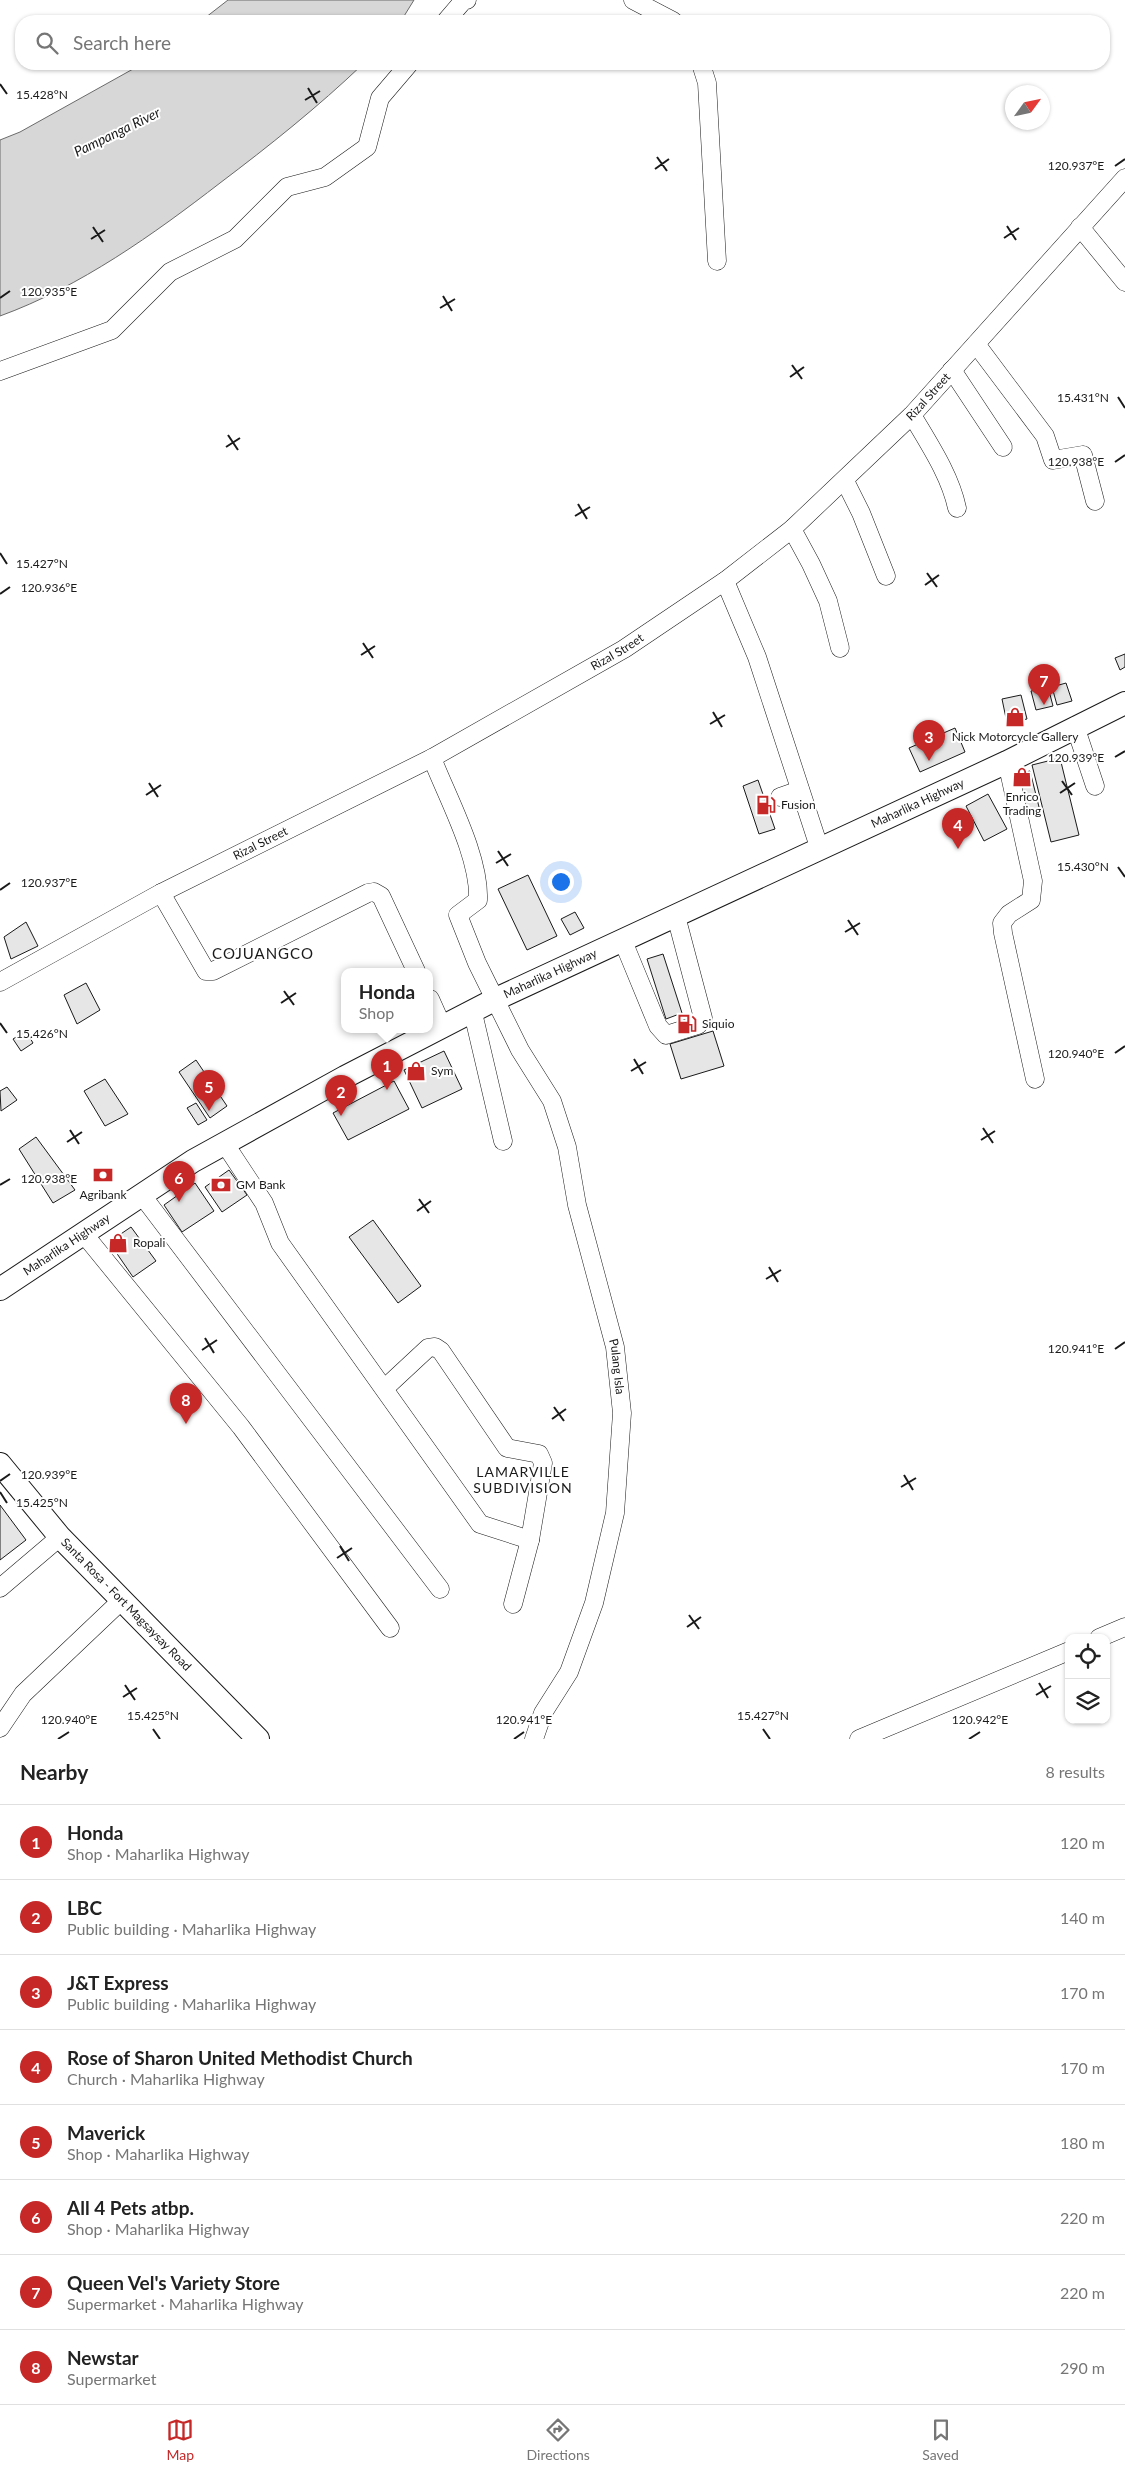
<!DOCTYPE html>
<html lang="en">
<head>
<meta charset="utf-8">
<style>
  body { margin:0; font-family:Lato,sans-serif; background:#f2f2f2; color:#222 }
  .controls { position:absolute; right:15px; bottom:15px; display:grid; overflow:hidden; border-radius:10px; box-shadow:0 1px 4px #0004 }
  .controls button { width:45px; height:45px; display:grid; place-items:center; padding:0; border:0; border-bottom:1px solid #e0e0e0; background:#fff; color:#222; font:25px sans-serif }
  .compass { position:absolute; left:1005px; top:85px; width:45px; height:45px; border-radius:50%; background:#fff; box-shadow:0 1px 4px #0004; rotate:57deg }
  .you { position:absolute; left:560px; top:881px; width:18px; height:18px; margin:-12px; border:4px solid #fff; border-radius:50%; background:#1a73e8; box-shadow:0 0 0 8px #1a73e833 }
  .badge { display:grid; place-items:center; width:32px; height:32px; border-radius:50%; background:#c62828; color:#fff; font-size:16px; font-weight:700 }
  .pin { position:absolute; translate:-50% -41px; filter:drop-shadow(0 1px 2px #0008) }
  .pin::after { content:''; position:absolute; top:26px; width:18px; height:15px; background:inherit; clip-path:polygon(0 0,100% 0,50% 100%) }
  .popup { position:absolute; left:341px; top:968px; width:92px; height:65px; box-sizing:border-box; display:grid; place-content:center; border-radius:10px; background:#fff; filter:drop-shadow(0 1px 4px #0005); font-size:16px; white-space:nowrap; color:#767676 }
  .popup b { font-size:19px; color:#222 }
  .popup::after { content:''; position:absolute; left:50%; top:100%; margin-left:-10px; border:10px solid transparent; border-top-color:#fff }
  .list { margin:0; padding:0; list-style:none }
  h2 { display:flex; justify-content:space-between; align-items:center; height:65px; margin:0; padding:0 20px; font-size:21px }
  h2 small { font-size:16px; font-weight:400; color:#767676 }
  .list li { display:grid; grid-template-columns:32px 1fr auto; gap:15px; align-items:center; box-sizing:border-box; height:75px; padding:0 20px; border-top:1px solid #e0e0e0 }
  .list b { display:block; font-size:19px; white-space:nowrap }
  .list p { margin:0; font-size:16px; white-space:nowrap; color:#767676 }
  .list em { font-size:16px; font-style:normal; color:#767676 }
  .icon { flex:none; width:28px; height:28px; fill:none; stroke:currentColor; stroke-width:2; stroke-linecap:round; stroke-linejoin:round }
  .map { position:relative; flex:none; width:1125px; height:1739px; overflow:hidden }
  .search { position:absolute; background:#fff; box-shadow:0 1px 4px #0004; left:15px; right:15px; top:15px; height:55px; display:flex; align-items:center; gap:12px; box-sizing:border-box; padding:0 18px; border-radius:20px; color:#767676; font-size:19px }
  .sheet { height:665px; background:#fff }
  nav { display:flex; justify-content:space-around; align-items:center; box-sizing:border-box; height:70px; border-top:1px solid #e0e0e0; background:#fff; font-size:14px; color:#767676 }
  nav a { display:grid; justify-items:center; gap:2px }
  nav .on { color:#c62828 }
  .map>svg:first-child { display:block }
  .water { fill:#d7d7d7; stroke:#6a6a6a }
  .building { fill:#e6e6e6; stroke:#1a1a1a }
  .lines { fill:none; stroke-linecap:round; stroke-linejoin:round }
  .minor-casing { stroke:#1a1a1a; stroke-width:19 }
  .major-casing { stroke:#1a1a1a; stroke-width:24 }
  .minor { stroke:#fff; stroke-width:18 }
  .major { stroke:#fff; stroke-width:22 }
  .ticks { fill:none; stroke:#1a1a1a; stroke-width:2 }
  .labels { text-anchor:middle; stroke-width:4; stroke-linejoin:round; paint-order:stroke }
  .street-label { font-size:12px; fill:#1a1a1a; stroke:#fff }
  .poi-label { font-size:12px; fill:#1a1a1a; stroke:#fff; text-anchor:start }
  .water-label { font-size:14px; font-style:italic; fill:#1a1a1a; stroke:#fff }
  .neighbourhood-label { font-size:14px; letter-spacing:1px; fill:#1a1a1a; stroke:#fff }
  .quarter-label { font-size:15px; letter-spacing:1px; fill:#1a1a1a; stroke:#fff }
  .ticks-label { font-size:12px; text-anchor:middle; fill:#1a1a1a; stroke:#fff; stroke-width:4; stroke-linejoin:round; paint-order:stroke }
</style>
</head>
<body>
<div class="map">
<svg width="1125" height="1739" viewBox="0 0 1125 1739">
  <rect width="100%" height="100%" fill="#fff"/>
  <!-- water -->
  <path class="water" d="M228,0H414L401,21H201Z
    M142,64H363C318,107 269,146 220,183C154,234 80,287 0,316V140L20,132Z"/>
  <!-- building -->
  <path class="building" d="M1125,654V667L1120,670L1115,658Z
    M1066,683L1072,701L1057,705L1052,687Z
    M1048,687L1053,706L1036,710L1031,691Z
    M1021,695L1027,719L1007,723L1002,699Z
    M955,728L965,752L920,772L909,748Z
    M1060,758L1079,835L1051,842L1032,765Z
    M1030,771L1040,811L1023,815L1013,775Z
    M758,780L775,829L759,834L743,786Z
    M988,794L1007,829L984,841L966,806Z
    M528,875L557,936L527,950L498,889Z
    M575,912L584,928L570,935L561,919Z
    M26,922L38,946L11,959L4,937Z
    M663,954L682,1013L666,1019L647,959Z
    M86,983L100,1010L77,1024L64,995Z
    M26,1031L33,1043L21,1051L13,1039Z
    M713,1031L724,1066L681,1079L670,1044Z
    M444,1051L462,1089L422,1108L404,1070Z
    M196,1060L227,1106L210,1118L179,1072Z
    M105,1079L128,1114L105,1126L84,1091Z
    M394,1081L409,1109L348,1140L333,1113Z
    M7,1087L17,1100L1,1111L0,1091Z
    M196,1103L207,1120L198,1125L187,1108Z
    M36,1137L75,1190L53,1203L19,1149Z
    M229,1170L247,1195L222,1212L205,1187Z
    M195,1183L214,1211L182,1232L164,1205Z
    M373,1220L421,1286L398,1303L349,1237Z
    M131,1227L156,1261L133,1277L109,1242Z
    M0,1505L26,1540L0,1560Z"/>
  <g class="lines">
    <defs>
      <g id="minor">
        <path d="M633,0L673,21"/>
        <path d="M446,21L464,0H467"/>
        <path d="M701,64L707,83L717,261"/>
        <path d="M1080,227L1125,282"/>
        <path d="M976,344L1045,436L1053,460L1083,455L1095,501"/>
        <path d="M952,370L1003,447"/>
        <path d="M0,371L112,330L170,272L235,239L287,187L325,177L367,147L380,98L409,64"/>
        <path d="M912,415C929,444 950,475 957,508"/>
        <path d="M845,481L861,513L886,576"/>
        <path d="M792,529L811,564L828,601L840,648"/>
        <path d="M725,581L757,657L819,847"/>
        <path d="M1075,726L1095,786"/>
        <path id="s1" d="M432,758C448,799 480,857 478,900L458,915L477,963L520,1050L552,1101L567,1147L577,1205L615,1347L622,1413L615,1513L594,1603L569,1672L543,1713L534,1739"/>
        <path d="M1007,762L1033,881L1031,900L1009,914L1002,923L1003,933L1035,1079"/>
        <path d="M780,797L800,790"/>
        <path d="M161,893L206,971H213L368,893L374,892L381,896L416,971"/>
        <path d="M623,941L658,1026L666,1035L698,1025L703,1018L676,916"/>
        <path id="s2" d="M0,982L161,893L432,758L624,649L725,581L792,529L912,415L1125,178"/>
        <path d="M430,999L443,1028"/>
        <path d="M473,1013L503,1141"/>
        <path d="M225,1144L264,1203L280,1243L480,1524L530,1540"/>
        <path d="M141,1194L440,1589"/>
        <path d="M83,1233L241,1427L390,1628"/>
        <path d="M385,1388L428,1348L435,1347L441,1351L507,1448L539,1454L543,1463L530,1540L513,1604"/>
        <path d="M0,1588L60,1537"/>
        <path d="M1099,1638L1125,1627"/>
        <path d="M0,1728L23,1694L122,1600"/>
        <path d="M859,1739L1069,1651"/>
      </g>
      <g id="major">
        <path id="s3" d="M0,1289L193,1161L345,1077L496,999L1007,762L1125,703"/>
        <path id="s4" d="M0,1464L60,1537L258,1739"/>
      </g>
    </defs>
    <!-- minor casing -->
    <use href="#minor" class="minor-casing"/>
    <!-- major casing -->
    <use href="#major" class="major-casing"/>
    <!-- minor -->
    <use href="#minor" class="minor"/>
    <!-- major -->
    <use href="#major" class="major"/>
  </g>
  <!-- ticks -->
  <path class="ticks" d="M0,84L7,94M308,88L317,103M305,100L320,91M657,157L667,171M1115,166L1125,159M655,169L669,159M1007,226L1016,240M93,227L103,242M1004,238L1019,228M91,239L105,230M443,296L452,311M0,298L10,291M440,308L455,299M792,365L802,379M790,377L804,367M1118,397L1125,408M228,435L238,450M226,447L240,438M1115,462L1125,455M578,504L587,519M575,516L590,507M0,553L7,564M927,573L937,587M925,585L939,575M0,594L10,587M363,643L373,658M361,655L375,646M713,712L722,727M710,724L725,715M1115,757L1125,751M1062,781L1072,795M149,783L158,797M1060,793L1075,783M146,795L161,785M498,851L508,866M496,863L511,854M1118,867L1125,877M0,890L10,883M848,920L858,935M845,932L860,923M284,991L294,1005M281,1003L296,993M0,1023L7,1033M1115,1053L1125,1046M634,1059L643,1074M631,1071L646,1062M983,1128L993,1143M70,1130L79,1144M981,1140L995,1131M67,1142L82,1132M0,1185L10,1179M419,1199L429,1213M417,1211L431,1201M769,1267L778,1282M766,1279L781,1270M205,1338L214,1353M1115,1349L1125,1342M202,1350L217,1340M554,1407L564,1421M552,1419L566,1409M904,1475L913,1490M0,1481L10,1474M901,1487L916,1478M0,1492L7,1503M340,1546L349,1561M337,1558L352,1548M689,1615L699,1629M687,1627L701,1617M1039,1683L1048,1698M125,1685L135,1700M1036,1695L1051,1686M123,1697L137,1688M153,1729L160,1739M763,1729L770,1739M58,1739L69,1732M514,1739L524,1732M969,1739L980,1732"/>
  <!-- icons -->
  <defs>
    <symbol id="shop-bare" viewBox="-9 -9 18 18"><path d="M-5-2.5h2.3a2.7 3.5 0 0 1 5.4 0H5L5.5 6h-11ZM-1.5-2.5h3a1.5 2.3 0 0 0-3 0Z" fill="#c62828" stroke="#fff" stroke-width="2.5" paint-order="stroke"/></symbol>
    <symbol id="fuel-bare" viewBox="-9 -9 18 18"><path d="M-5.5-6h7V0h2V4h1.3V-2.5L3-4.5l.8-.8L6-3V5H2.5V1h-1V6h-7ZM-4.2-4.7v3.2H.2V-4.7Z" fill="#c62828" stroke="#fff" stroke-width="2.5" paint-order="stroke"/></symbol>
    <symbol id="bank-bare" viewBox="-9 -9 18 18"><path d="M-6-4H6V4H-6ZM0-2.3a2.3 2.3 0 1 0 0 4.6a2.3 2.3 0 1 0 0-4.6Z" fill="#c62828" stroke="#fff" stroke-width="2.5" paint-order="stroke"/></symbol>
  </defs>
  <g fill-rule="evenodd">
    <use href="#shop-bare" x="1001" y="703" width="28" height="28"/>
    <use href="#shop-bare" x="1008" y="763" width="28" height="28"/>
    <use href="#fuel-bare" x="752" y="791" width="28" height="28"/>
    <use href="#fuel-bare" x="673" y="1010" width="28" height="28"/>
    <use href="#shop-bare" x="402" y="1057" width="28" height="28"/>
    <use href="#bank-bare" x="89" y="1161" width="28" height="28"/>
    <use href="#bank-bare" x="207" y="1171" width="28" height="28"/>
    <use href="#shop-bare" x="104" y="1229" width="28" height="28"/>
  </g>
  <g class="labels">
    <!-- street labels -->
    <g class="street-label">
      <text dy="4" stroke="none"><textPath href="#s2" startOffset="1104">Rizal Street</textPath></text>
      <text dy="4" stroke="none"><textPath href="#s2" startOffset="700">Rizal Street</textPath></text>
      <text dy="4" stroke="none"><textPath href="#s3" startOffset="1040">Maharlika Highway</textPath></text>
      <text dy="4" stroke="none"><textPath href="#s2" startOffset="295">Rizal Street</textPath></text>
      <text dy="4" stroke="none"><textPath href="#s3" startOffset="635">Maharlika Highway</textPath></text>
      <text dy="4" stroke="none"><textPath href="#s3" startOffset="80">Maharlika Highway</textPath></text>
      <text dy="4" stroke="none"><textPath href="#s1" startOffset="658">Pulang Isla</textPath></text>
      <text dy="4" stroke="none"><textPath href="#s4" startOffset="189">Santa Rosa - Fort Magsaysay Road</textPath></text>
    </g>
    <!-- poi labels -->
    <g class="poi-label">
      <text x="1015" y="741" text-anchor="middle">Nick Motorcycle Gallery</text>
      <text x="1022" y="801" text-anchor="middle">Enrico<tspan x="1022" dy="14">Trading</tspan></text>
      <text x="781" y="809">Fusion</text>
      <text x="702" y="1028">Siquio</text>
      <text x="431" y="1075">Sym</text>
      <text x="236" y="1189">GM Bank</text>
      <text x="103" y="1199" text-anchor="middle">Agribank</text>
      <text x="133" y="1247">Ropali</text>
    </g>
    <!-- water labels -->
    <g class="water-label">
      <text transform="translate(117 132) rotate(-26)" y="5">Pampanga River</text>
    </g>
    <!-- neighbourhood labels -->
    <g class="neighbourhood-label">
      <text x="523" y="1477">LAMARVILLE<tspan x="523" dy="16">SUBDIVISION</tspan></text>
    </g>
    <!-- quarter labels -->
    <g class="quarter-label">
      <text x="263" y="959">COJUANGCO</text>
    </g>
  </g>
  <g class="ticks-label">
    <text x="42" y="99">15.428°N</text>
    <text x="1076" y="170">120.937°E</text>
    <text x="49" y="296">120.935°E</text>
    <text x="1083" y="402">15.431°N</text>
    <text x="1076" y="466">120.938°E</text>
    <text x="42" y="568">15.427°N</text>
    <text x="49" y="592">120.936°E</text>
    <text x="1076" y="762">120.939°E</text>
    <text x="1083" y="871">15.430°N</text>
    <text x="49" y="887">120.937°E</text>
    <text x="42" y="1038">15.426°N</text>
    <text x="1076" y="1058">120.940°E</text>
    <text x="49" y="1183">120.938°E</text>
    <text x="1076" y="1353">120.941°E</text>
    <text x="49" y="1479">120.939°E</text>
    <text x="42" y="1507">15.425°N</text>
    <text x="153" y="1720">15.425°N</text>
    <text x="763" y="1720">15.427°N</text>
    <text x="69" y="1724">120.940°E</text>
    <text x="524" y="1724">120.941°E</text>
    <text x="980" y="1724">120.942°E</text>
  </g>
</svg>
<div class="controls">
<button><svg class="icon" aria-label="locate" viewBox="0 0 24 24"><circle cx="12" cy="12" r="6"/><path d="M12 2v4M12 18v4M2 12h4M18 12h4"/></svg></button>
<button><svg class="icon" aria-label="layers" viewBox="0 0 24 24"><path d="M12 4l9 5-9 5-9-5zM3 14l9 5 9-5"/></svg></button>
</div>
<svg class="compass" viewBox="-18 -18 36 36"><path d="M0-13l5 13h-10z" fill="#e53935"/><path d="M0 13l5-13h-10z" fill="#767676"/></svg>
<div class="you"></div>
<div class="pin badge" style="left:387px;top:1090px">1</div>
<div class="popup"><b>Honda</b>Shop</div>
<div class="pin badge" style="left:341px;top:1116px">2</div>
<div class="pin badge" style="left:929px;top:761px">3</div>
<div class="pin badge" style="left:958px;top:849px">4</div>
<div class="pin badge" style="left:209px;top:1111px">5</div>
<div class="pin badge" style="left:179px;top:1202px">6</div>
<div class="pin badge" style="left:1044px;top:705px">7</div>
<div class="pin badge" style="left:186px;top:1424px">8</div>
<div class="search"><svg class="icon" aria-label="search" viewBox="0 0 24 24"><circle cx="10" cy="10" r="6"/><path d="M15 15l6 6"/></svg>Search here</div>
</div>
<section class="sheet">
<h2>Nearby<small>8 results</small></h2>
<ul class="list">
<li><span class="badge">1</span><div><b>Honda</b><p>Shop · Maharlika Highway</p></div><em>120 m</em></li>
<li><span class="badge">2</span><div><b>LBC</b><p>Public building · Maharlika Highway</p></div><em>140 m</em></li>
<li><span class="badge">3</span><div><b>J&amp;T Express</b><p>Public building · Maharlika Highway</p></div><em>170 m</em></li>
<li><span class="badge">4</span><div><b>Rose of Sharon United Methodist Church</b><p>Church · Maharlika Highway</p></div><em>170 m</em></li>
<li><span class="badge">5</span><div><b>Maverick</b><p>Shop · Maharlika Highway</p></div><em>180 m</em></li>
<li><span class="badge">6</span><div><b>All 4 Pets atbp.</b><p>Shop · Maharlika Highway</p></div><em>220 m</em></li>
<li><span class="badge">7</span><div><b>Queen Vel's Variety Store</b><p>Supermarket · Maharlika Highway</p></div><em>220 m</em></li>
<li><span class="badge">8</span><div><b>Newstar</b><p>Supermarket</p></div><em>290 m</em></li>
</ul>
</section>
<nav>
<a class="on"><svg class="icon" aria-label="map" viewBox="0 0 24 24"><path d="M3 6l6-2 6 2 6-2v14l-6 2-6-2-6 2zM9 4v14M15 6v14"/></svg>Map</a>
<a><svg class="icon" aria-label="directions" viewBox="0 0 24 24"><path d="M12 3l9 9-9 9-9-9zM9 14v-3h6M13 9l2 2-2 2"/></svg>Directions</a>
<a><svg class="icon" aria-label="saved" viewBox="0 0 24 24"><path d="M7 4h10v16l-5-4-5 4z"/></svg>Saved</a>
</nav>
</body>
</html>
